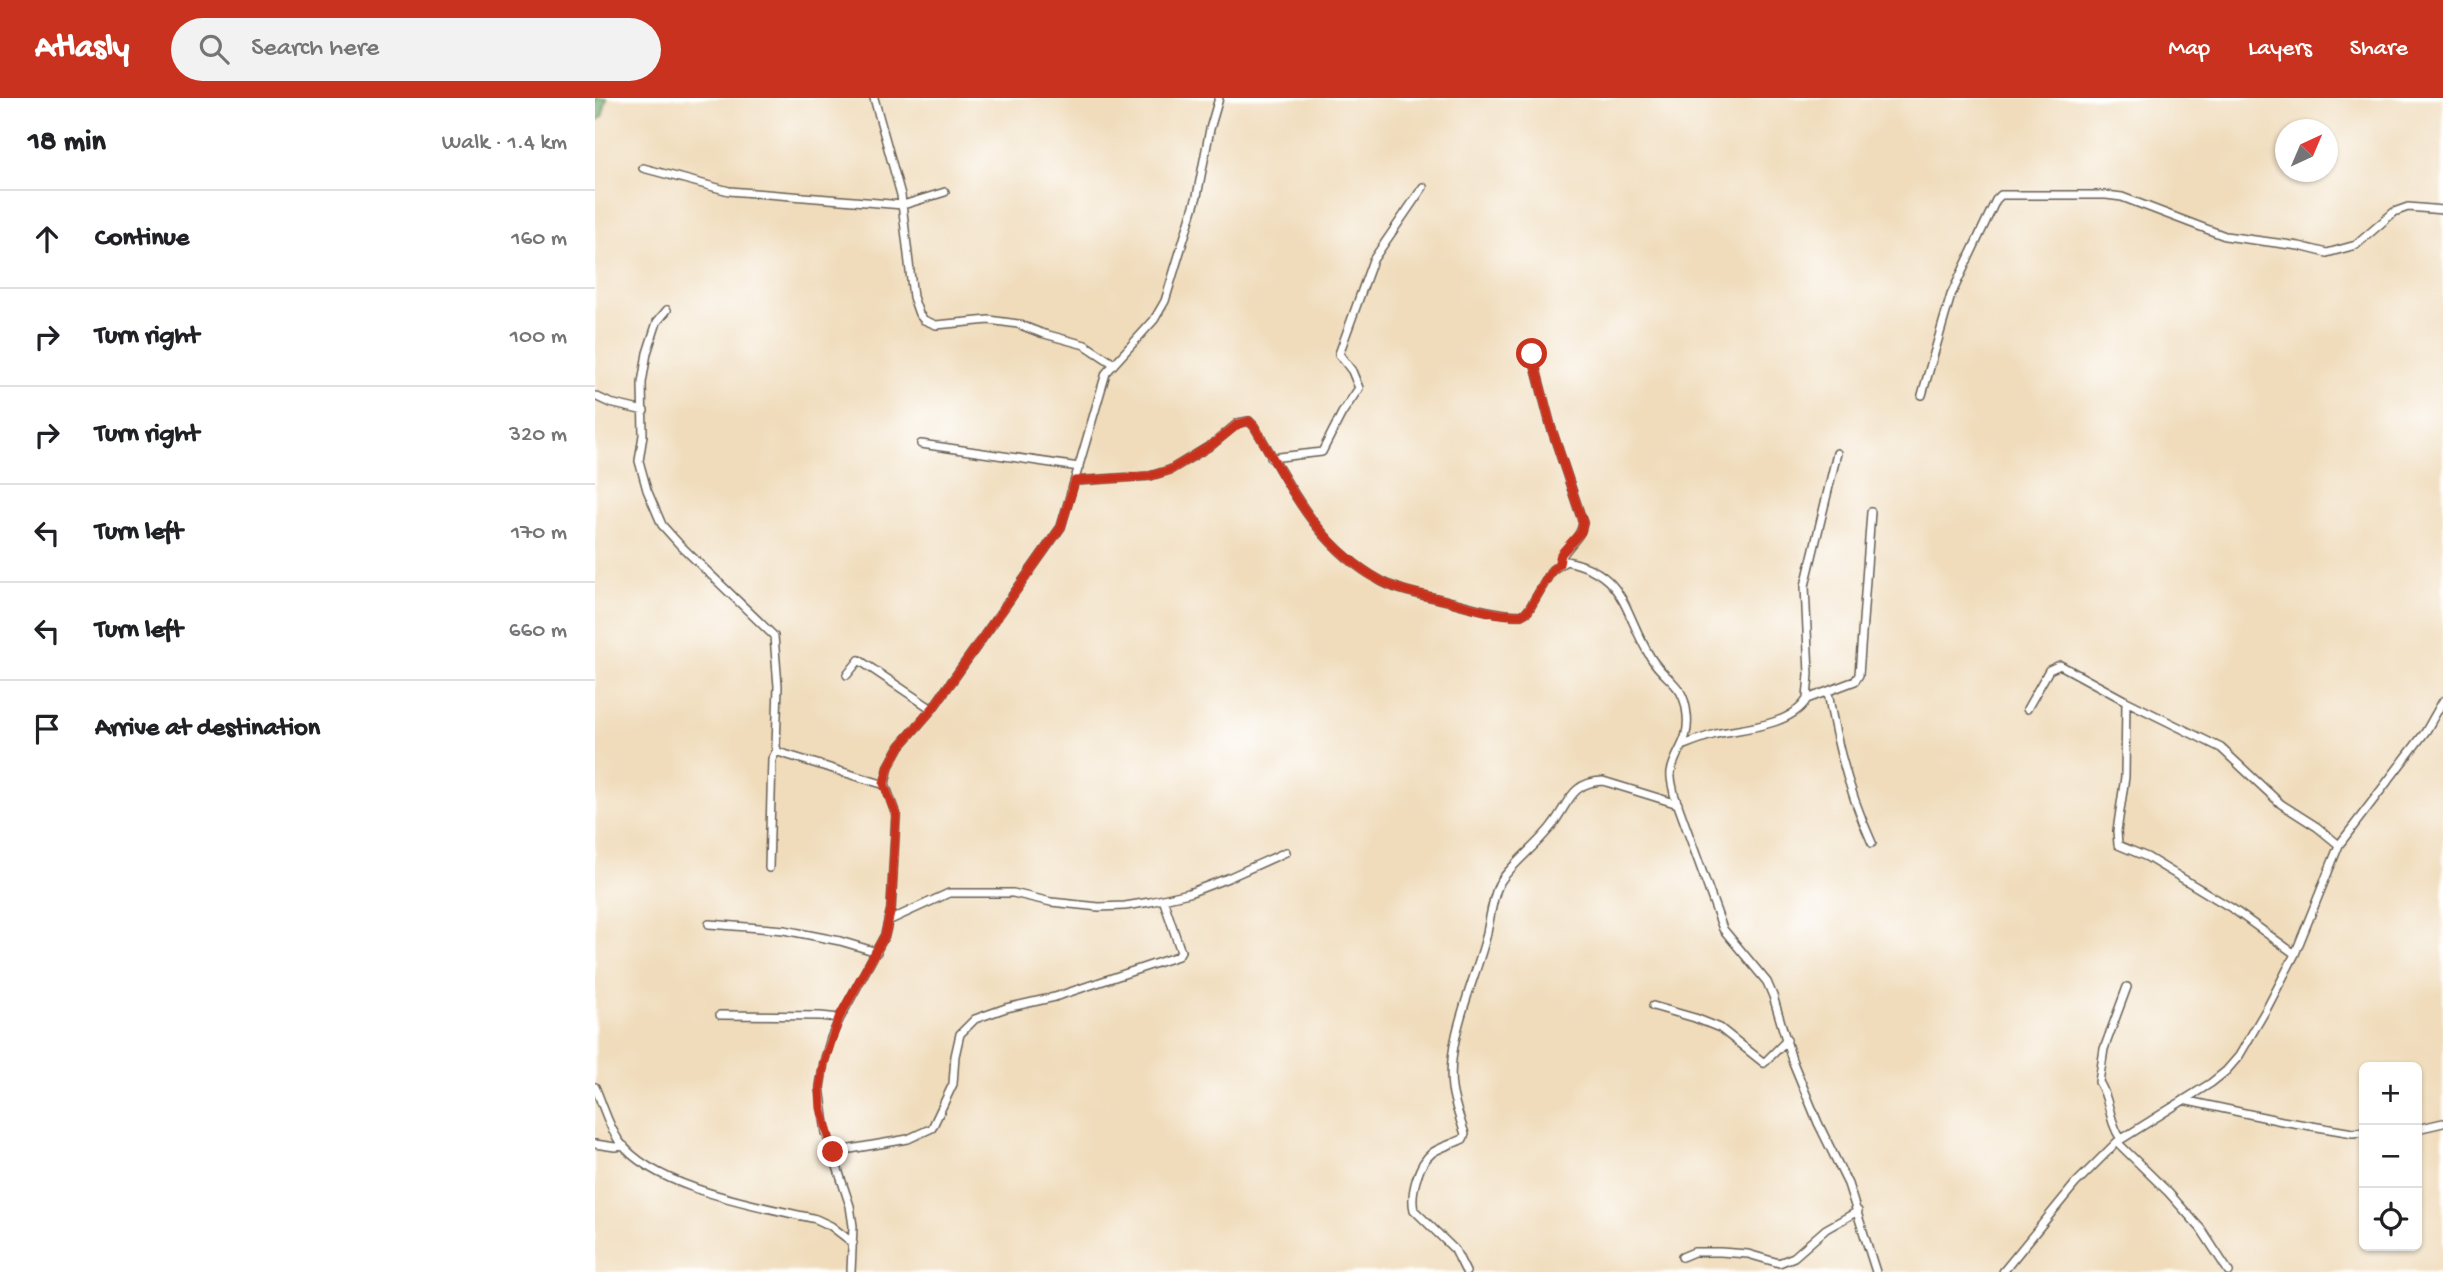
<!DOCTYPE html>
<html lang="en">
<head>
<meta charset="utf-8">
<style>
  body { margin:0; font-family:"Gochi Hand",sans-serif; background:#f2f2f2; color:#202124 }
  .controls { position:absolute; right:21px; bottom:21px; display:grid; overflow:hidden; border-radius:10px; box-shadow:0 2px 5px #0004 }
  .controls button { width:63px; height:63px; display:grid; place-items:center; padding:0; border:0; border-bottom:2px solid #e0e0e0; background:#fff; color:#202124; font:35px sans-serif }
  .compass { position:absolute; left:1680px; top:21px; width:63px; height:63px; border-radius:50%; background:#fff; box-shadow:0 2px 5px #0004; rotate:44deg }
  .stop { position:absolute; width:21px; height:21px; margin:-16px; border:5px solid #c8321e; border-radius:50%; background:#fff }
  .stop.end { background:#c8321e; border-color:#fff; box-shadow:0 2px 7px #0008 }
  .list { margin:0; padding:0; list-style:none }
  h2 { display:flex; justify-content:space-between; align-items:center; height:91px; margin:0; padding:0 28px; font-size:30px }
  h2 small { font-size:23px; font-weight:400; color:#757577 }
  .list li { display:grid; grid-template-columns:46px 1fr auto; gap:21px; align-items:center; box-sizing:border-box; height:98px; padding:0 28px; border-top:2px solid #e0e0e0 }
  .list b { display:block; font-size:26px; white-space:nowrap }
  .list em { font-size:23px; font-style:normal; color:#757577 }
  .icon { flex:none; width:38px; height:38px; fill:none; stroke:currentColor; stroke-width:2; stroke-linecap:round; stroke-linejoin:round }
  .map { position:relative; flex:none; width:1848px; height:1174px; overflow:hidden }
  header { display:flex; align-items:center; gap:42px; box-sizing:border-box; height:98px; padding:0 35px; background:#c8321e; color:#fff }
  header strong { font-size:33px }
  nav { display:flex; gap:38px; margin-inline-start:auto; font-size:24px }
  .search { width:490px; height:63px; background:#f2f2f2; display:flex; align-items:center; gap:18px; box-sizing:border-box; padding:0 24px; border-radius:38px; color:#757577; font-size:26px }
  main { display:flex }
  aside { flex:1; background:#fff }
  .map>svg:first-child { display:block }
  .forest { fill:#74b274; stroke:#486748; stroke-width:2 }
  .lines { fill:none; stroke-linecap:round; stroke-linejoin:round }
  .minor-casing { stroke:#665f54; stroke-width:10 }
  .minor { stroke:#fff; stroke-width:7 }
  .route { stroke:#c8321e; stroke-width:9 }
</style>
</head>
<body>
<header>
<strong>Atlasly</strong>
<div class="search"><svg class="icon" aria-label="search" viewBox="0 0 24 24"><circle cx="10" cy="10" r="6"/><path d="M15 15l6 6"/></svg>Search here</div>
<nav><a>Map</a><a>Layers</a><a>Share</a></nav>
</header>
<main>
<aside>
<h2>18 min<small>Walk · 1.4 km</small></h2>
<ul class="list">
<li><svg class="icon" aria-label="ahead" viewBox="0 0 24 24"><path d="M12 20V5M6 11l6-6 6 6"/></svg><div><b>Continue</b></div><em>160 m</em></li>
<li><svg class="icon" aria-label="right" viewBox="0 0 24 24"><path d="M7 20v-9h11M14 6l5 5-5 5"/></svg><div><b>Turn right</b></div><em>100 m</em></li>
<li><svg class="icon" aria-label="right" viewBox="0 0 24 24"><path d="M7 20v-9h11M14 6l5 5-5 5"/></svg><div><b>Turn right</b></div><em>320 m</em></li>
<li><svg class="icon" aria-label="left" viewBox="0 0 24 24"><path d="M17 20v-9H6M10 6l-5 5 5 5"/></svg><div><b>Turn left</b></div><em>170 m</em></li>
<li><svg class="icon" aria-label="left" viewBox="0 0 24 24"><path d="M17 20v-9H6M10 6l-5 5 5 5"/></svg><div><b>Turn left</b></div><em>660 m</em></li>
<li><svg class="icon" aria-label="arrive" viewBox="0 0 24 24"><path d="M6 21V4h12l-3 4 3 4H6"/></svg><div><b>Arrive at destination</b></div></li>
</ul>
</aside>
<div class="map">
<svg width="1848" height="1174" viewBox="0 0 1848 1174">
  <rect width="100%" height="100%" fill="#fff"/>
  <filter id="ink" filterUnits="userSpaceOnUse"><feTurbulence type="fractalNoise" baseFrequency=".0143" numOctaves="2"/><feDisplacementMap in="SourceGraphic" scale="14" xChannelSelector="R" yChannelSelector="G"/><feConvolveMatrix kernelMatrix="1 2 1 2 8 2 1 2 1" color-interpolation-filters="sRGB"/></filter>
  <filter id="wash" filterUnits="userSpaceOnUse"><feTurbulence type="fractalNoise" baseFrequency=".00686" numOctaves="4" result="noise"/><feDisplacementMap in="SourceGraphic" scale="28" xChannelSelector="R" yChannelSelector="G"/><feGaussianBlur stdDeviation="1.57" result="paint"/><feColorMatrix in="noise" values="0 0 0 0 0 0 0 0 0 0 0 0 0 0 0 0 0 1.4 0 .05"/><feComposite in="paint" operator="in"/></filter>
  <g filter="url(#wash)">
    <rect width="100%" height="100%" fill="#f0dcbb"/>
    <!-- forest -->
    <path class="forest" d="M0,0H12L7,19L0,24Z"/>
  </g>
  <g filter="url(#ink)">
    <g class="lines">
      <defs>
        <path id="minor" d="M279,0L306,97L318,199L324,216L329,222L341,227L394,222L423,226L446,235L490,247L519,266
          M48,70L134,93L308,107L350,94
          M72,212L62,224L52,255L47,285L48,337L44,363L52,392L67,427L85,447L179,538L183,588L181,649L183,654L290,687
          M937,256L956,329L988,425C986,442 968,449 964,466
          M1327,297L1356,197L1401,102L1406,97H1511L1527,99L1630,138L1704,148L1732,155L1761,147L1799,114L1813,109L1848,112
          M0,298L15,305L49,313
          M326,346L484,369
          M676,360L727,354L747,315L764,290L757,273L744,256L778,162L828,89
          M480,383L555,378L575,372L618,346L643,325L654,323L659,328C696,388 719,446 786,483C806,494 830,497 853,503C875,509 903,517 926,517L933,513L957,472L971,463C1032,475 1029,517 1056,560C1071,584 1089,584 1092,617C1095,644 1080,653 1076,674C1075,681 1078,689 1079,696L1128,831L1172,884L1178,898L1197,962L1223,1025L1253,1086L1281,1174
          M252,577L264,562L337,611
          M1233,594C1241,644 1256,699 1277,745
          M1212,601L1260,583L1264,577L1276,414
          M1531,603L1530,679L1522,733L1523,747L1552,759L1638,811L1700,856
          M1432,611L1454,572L1465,567L1531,603L1626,650L1686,706L1722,729L1744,747
          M1089,647C1099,643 1110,639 1121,636C1149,630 1196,628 1212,601L1214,576L1210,488L1242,355
          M174,770L177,661L182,652
          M293,823L354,795H418L456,804L504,809L530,808L555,804L594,795L633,780L691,754
          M114,826L189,832L245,843L282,854
          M1058,908L1100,920L1125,930L1169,965L1192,942
          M125,917L225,918L245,920
          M0,989C8,1007 13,1027 24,1043C59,1091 165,1108 221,1121L236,1128L258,1145
          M1588,1002L1687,1023L1758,1035L1769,1034
          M1822,1031L1848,1025
          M1526,1041C1513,1023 1516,1002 1504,984L1509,951L1532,889
          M1522,1044L1573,1094L1606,1131L1634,1174
          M0,1046L20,1049L29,1048
          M238,1054L313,1041L337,1030L358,986L360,958L365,936L380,921L411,910L460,899L583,858L586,853L584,848L568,801
          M1087,1159L1099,1154H1125L1153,1156L1184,1165L1199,1159L1231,1131L1263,1113
          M256,1174L258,1128L255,1108L231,1035L225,989L229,964L236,940L245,920L290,837L296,811L301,717L290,686L294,668L305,648L338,610L466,429L511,275L559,222L570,203L602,98L615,31L624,0
          M871,1174L860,1152L819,1112C815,1096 823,1066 837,1055C845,1049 858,1046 868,1041L870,1036C865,1021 859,1005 857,990C851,944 878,887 890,843C895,825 896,803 904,786C913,769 945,745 958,726C974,705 976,684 1008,683L1083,706
          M1408,1174L1480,1086L1522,1044L1616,985L1631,973L1644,958L1672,910L1700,856L1744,747L1831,633L1848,603"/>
      </defs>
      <!-- minor casing -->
      <use href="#minor" class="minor-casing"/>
      <!-- minor -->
      <use href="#minor" class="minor"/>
    </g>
  </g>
  <g class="lines" filter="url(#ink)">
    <!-- route -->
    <path class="route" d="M238,1054L226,1010L225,989L229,964L244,920L290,837L296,811L301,717L289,686L294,668L305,648L338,610L466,429L480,383L555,378L575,372L618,346L643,326L654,323L659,328C695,388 720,446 786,483C806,494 830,497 853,503C875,509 903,518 926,517L933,513L957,472L964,466L966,456L986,434L988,425L956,329L937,256"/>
  </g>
</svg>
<div class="controls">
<button>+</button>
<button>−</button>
<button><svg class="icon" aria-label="locate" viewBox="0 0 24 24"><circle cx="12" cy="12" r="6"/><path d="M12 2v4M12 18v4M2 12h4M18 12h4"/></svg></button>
</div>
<svg class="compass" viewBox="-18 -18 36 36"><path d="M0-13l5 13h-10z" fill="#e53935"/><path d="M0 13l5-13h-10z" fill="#757577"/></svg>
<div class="stop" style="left:937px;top:256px"></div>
<div class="stop end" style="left:238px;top:1054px"></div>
</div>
</main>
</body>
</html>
